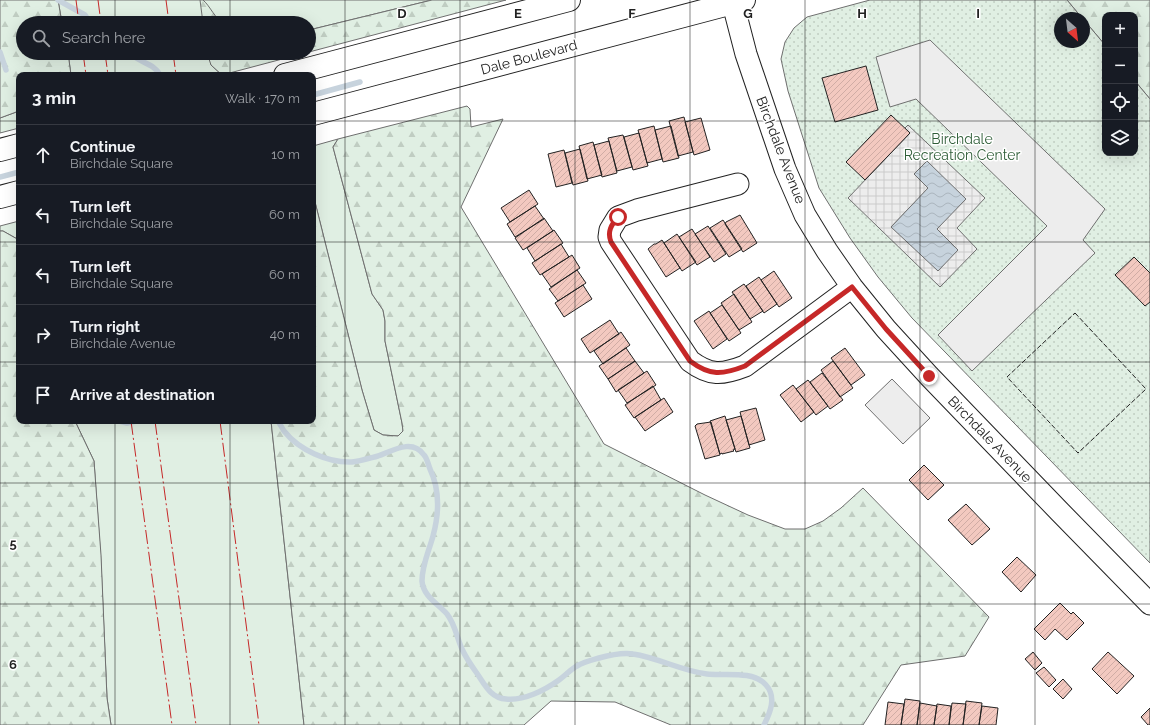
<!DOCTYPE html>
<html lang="en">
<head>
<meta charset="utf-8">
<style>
  body { margin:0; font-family:Raleway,sans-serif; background:#242831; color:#f1f3f6 }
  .controls { position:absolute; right:12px; top:12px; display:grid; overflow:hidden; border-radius:8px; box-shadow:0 4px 16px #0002 }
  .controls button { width:36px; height:36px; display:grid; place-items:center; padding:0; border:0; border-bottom:1px solid #363941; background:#171b24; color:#f1f3f6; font:20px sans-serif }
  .compass { position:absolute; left:1054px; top:12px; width:36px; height:36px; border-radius:50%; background:#171b24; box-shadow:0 4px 16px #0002; rotate:152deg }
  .stop { position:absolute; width:12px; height:12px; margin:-9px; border:3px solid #c62828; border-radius:50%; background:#fff }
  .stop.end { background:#c62828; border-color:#fff; box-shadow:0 1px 4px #0008 }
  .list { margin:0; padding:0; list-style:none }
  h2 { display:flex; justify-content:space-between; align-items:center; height:52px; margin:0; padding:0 16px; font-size:17px }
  h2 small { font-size:13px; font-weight:400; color:#9ea1a6 }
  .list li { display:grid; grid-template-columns:26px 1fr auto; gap:12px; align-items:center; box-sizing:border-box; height:60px; padding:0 16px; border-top:1px solid #363941 }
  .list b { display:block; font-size:15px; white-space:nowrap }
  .list p { margin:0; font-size:13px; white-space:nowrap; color:#9ea1a6 }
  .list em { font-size:13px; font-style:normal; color:#9ea1a6 }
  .icon { flex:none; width:22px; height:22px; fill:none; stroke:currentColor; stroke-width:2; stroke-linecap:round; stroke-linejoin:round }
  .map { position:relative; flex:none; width:1150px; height:725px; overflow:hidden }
  .search { position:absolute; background:#171b24; box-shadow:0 4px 16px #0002; left:16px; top:16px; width:300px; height:44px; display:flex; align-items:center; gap:10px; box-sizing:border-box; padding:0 14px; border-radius:22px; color:#9ea1a6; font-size:15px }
  .panel { position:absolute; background:#171b24; box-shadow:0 4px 16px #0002; left:16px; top:72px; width:300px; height:352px; border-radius:8px }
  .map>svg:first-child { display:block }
  .grass { fill:#e0efe3; stroke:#6f6f6f }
  .forest { fill:url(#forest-firs); stroke:#6f6f6f }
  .park { fill:url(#park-dots); stroke:#6f6f6f }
  .parking { fill:#ededed; stroke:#6f6f6f }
  .plaza { fill:url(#plaza-grid); stroke:#6f6f6f; fill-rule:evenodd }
  .water { fill:url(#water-waves); stroke:#6f6f6f }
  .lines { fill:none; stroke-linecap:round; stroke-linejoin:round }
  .stream { stroke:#c7d3dd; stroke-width:5.5 }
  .building { fill:url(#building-hatch); stroke:#222 }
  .minor-casing { stroke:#222; stroke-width:23 }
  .major-casing { stroke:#222; stroke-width:24 }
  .minor { stroke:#fff; stroke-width:21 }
  .major { stroke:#fff; stroke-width:22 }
  .fence { stroke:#222; stroke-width:1; stroke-dasharray:5 2; stroke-linecap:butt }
  .power { stroke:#c62828; stroke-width:1; stroke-dasharray:14 3 2 3; stroke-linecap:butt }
  .route { stroke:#c62828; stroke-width:5 }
  .grid { fill:none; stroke:#222; stroke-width:1; stroke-opacity:0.55 }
  .labels { text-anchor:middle; stroke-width:3; stroke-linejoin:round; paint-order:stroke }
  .street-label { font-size:14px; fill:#222; stroke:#fff }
  .park-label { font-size:14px; fill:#2f5e38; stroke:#fff }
  .grid-label { font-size:13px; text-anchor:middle; font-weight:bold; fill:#222; stroke:#fff; stroke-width:3; stroke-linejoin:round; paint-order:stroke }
</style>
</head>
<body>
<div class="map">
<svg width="1150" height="725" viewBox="0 0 1150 725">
  <defs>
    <pattern id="forest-firs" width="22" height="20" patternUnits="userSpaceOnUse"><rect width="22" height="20" fill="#e0efe3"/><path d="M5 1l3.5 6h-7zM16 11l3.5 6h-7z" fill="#c0cdc2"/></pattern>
    <pattern id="park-dots" width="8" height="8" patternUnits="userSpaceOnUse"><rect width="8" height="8" fill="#e0efe3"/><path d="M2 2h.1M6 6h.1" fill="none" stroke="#c0cdc2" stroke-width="1.8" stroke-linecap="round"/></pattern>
    <pattern id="plaza-grid" width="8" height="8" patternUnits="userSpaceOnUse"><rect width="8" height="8" fill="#ededed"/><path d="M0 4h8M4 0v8" fill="none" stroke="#cbcbcb"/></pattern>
    <pattern id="water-waves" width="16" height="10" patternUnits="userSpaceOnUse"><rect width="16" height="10" fill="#c7d3dd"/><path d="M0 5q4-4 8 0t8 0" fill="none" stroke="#abb5bd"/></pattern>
    <pattern id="building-hatch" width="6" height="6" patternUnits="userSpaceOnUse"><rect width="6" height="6" fill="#f3c9c0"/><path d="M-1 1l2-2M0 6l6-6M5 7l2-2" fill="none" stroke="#d0aca5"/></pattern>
  </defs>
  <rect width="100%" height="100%" fill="#fff"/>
  <!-- grass -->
  <path class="grass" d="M58,0H432L309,30V23H62Z
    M68,53H215L211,65L222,75H71Z
    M19,111V128L0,133V118Z
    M338,139L333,147L372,294L383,310L385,321V341L402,423L403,431L398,436L383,435L374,430L362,390L313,194V146Z
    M19,221V240L3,231H0V226Z
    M75,421H271L304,725H111L107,698L101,562L94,461Z"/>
  <!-- forest -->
  <path class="forest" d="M0,0H58L62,23H23V53H68L71,75H19V111L0,118Z
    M200,0H203C211,7 214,18 224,23H203Z
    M432,0H506L309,52V30Z
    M1067,0H1150V99L1135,81V15H1105V45L1084,20V18H1082Z
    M207,53H305L222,75L211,65Z
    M467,106L470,109L471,127L503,119L461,207L604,444L705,495L748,515L785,529H805L823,521L841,508L863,488L989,617L965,656L901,665L863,725H671L615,702L551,701L524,725H304L271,421H313V194L362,390L374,430L383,435L398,436L403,431L402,423L385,341V321L383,310L372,294L333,147L338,139Z
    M0,231H3L19,240V421H75L94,461L101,555L107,698L111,725H0Z"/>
  <!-- park -->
  <path class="park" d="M870,0H1067L1082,18H1060V42H1084V20L1105,45V153H1135V81L1150,99V563L912,318L878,277L850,238L819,188L788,91L781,59L785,42L794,28L807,17Z"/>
  <!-- parking -->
  <path class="parking" d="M930,40L1105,209L1083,240L1095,253L972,371L938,335L1047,226L916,99L890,107L876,57Z
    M892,379L930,418L903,444L865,405Z"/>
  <!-- plaza -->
  <path class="plaza" d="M908,125L985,198L957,228L977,249L940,287L848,198L910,133L905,128ZM929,188L936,229L891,227Z"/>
  <!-- water -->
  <path class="water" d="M927,161L966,199L937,229L958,250L938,271L891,227L928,188L914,174Z"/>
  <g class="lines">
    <!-- stream -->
    <path class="stream" d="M58,0L85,15L90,23
      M0,52L6,70
      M130,53C139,63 154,63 160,75
      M313,95L360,82
      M0,177L19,172
      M119,421L127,423L136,421
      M278,421C280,424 282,428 284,431C299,450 328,463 352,462C360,461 370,458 378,456C392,451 412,438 424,455C427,458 428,464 430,469C440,490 439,514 433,536C429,551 422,565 422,581C423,596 438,604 447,614C455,624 457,638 462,649C466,658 471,665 476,672C484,683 490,698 506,699C524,701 545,690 559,680C566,675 571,669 577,666C584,662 592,660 599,658C610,655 622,652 633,654C659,658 682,671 707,674C724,676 753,670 766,685C777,697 770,713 764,725"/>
  </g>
  <!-- building -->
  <path class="building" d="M866,66L878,110L835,122L822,78Z
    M891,115L910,133L865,180L846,162Z
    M684,117L693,152L678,156L669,121Z
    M701,118L710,150L694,155L685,122Z
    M654,126L662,159L647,163L638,130Z
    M671,126L679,158L663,162L655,130Z
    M639,133L648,166L633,170L624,137Z
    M623,135L632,167L617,171L608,138Z
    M609,141L617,173L602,177L594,145Z
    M593,142L602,175L587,179L579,146Z
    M580,149L588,181L573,185L565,153Z
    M564,150L572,183L556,187L548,154Z
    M529,190L538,204L510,222L501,208Z
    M535,206L544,219L515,237L507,224Z
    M740,215L757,243L743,252L725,224L726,222Z
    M544,218L553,231L523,250L515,238Z
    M723,220L742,249L729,257L710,228Z
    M708,226L726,254L714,262L695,234Z
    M692,229L710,257L697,265L679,237Z
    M554,230L563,243L535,261L527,248Z
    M677,234L696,262L682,271L664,243Z
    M662,240L680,268L666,277L648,249L654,244H656Z
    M561,244L569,257L540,275L532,263Z
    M572,255L580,268L551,287L542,274Z
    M1134,257L1150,273V302L1145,306L1115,275Z
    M577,270L586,283L558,301L549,289Z
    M774,271L792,298L779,307L761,280Z
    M759,277L777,304L764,313L746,286Z
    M744,284L763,311L750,319L732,292Z
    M583,285L592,299L564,317L555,303Z
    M734,294L752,322L739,330L721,303Z
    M722,305L741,333L729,341L710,313Z
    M709,311L727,339L713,349L694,321Z
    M610,320L619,334L590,353L581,339Z
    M621,332L630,345L603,364L594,351Z
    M626,348L635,361L608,379L599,366Z
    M845,348L865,375L851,385L831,358Z
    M635,361L644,373L616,392L608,379Z
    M833,361L853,388L840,397L821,370Z
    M647,371L656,385L627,403L618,390Z
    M822,373L843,400L830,409L810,382Z
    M808,380L828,406L816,415L796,389Z
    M793,385L814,412L801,422L780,395Z
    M653,386L661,400L634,418L625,405Z
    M664,398L673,412L645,431L635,417Z
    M756,408L765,440L749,445L740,412Z
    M725,416L735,449L733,450L734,451L722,454V453L720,454L710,421Z
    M741,416L750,448L736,452L726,420Z
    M711,422L720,455L705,459L695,426L697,424Z
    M924,465L944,485L928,500L909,480Z
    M966,504L990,529L972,545L948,520Z
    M1017,557L1036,575L1021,592L1002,572Z
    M1060,603L1071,614L1073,612L1084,623L1067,640L1055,629L1045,640L1034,629Z
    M1033,652L1042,663L1035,670L1025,659Z
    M1108,652L1134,676L1117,694L1092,669Z
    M1044,667L1056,680L1049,687L1036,673Z
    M1063,679L1072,689L1063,699L1053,689Z
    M905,699L920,701L917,725H901Z
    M966,701L982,703L979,725H963Z
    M888,702L904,704L901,725H885Z
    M920,703L937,706L934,725H917Z
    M952,703L966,704L963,725H949Z
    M937,704L951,706L949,725H934Z
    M982,706L998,708L996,725H979Z
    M1150,708V725H1148L1141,717Z"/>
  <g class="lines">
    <defs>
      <path id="minor" d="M732,0L746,54L785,169L805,215L827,251L852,287L886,329L929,376L1060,512L1150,604
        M738,184L637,210L618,217L610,230L609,237L611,242L690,361C710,376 722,375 745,366L852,287"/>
      <path id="major" d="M285,75L569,0
        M313,114L744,0
        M0,150L19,145
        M0,197L19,192"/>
    </defs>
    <!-- minor casing -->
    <use href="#minor" class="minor-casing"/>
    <!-- major casing -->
    <use href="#major" class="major-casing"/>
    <!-- minor -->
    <use href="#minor" class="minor"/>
    <!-- major -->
    <use href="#major" class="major"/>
    <!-- fence -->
    <path class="fence" d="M1075,313L1146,389L1078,453L1007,377Z"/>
    <!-- power -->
    <path class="power" d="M76,0L79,23
      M98,0L101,23
      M166,0L169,23
      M83,53L86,75
      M105,53L108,75
      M173,53L176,75
      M131,421L172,725
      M155,421L196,725
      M220,421L259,725"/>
  </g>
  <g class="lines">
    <!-- route -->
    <path class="route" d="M618,217C611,225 607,232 611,242L690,361C710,376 722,375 745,366L852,287L886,329L929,376"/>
  </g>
  <!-- grid -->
  <path class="grid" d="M115,0V23M230,0V23M345,0V725M460,0V725M575,0V725M690,0V725M805,0V725M920,0V725M1035,0V725M115,53V75M230,53V75M0,121H19M313,121H1105M1135,121H1150M0,242H19M313,242H1150M0,362H19M313,362H1150M115,421V725M230,421V725M0,483H1150M0,604H1150"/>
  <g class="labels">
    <!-- street labels -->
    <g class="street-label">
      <text transform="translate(529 57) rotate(-15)" y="5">Dale Boulevard</text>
      <text transform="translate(781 150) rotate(69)" y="5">Birchdale Avenue</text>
      <text transform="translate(990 439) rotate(46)" y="5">Birchdale Avenue</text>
    </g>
    <!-- park labels -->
    <g class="park-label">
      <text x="962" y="144">Birchdale<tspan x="962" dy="16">Recreation Center</tspan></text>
    </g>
  </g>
  <g class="grid-label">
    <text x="402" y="18">D</text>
    <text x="518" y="18">E</text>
    <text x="632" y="18">F</text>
    <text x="748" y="18">G</text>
    <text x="862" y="18">H</text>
    <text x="978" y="18">I</text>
    <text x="13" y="548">5</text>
    <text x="13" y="669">6</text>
  </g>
</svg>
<div class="controls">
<button>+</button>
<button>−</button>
<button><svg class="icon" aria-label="locate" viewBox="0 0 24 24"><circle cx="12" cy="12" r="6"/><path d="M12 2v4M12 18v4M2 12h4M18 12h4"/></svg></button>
<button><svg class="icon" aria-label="layers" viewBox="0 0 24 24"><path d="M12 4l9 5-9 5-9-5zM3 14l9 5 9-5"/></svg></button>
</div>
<svg class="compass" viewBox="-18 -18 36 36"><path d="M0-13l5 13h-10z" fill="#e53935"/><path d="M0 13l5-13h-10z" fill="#9ea1a6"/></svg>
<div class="stop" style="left:618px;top:217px"></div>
<div class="stop end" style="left:929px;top:376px"></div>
<div class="search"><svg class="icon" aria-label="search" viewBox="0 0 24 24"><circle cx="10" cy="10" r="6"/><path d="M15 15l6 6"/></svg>Search here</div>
<section class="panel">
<h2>3 min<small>Walk · 170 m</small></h2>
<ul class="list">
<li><svg class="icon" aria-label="ahead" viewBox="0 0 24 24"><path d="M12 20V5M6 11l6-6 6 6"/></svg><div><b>Continue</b><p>Birchdale Square</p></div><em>10 m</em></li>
<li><svg class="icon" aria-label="left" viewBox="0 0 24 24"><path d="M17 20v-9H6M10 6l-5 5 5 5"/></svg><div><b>Turn left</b><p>Birchdale Square</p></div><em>60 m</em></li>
<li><svg class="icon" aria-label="left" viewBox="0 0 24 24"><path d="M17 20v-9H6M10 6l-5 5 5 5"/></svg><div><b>Turn left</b><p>Birchdale Square</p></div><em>60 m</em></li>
<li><svg class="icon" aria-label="right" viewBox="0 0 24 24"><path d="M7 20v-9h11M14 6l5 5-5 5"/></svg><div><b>Turn right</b><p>Birchdale Avenue</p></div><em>40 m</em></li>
<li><svg class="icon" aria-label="arrive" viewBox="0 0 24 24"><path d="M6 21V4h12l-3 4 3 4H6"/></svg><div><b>Arrive at destination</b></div></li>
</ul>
</section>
</div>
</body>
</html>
